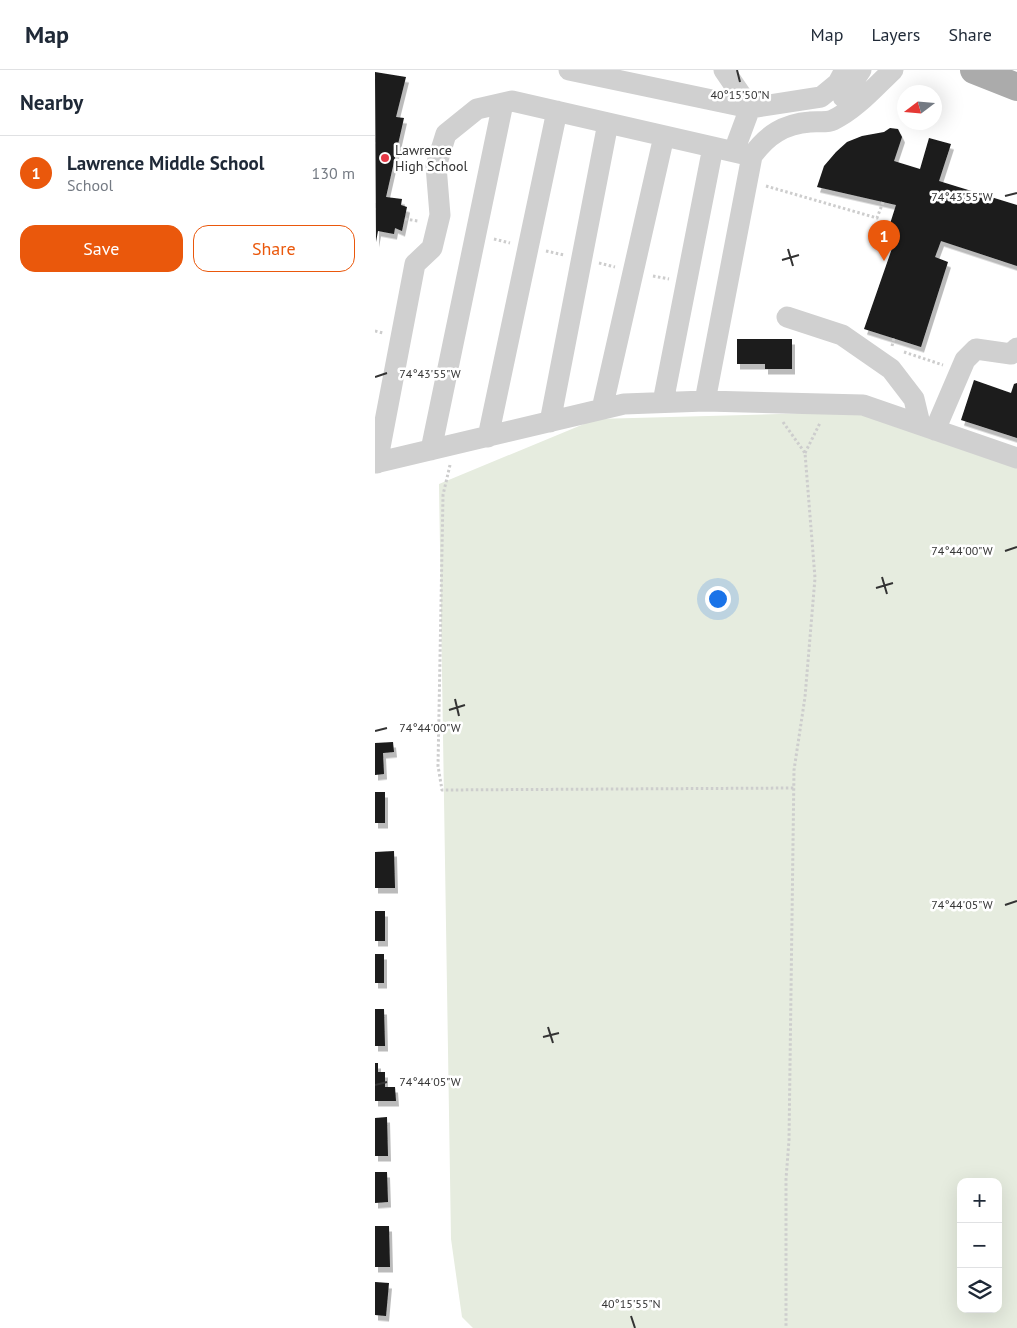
<!DOCTYPE html>
<html lang="en">
<head>
<meta charset="utf-8">
<style>
  body { margin:0; font-family:"PT Sans",sans-serif; background:#f2f2f3; color:#1f2937 }
  .controls { position:absolute; right:15px; bottom:15px; display:grid; overflow:hidden; border-radius:10px; box-shadow:0 5px 20px #0002 }
  .controls button { width:45px; height:45px; display:grid; place-items:center; padding:0; border:0; border-bottom:1px solid #e0e1e3; background:#fff; color:#1f2937; font:25px sans-serif }
  .compass { position:absolute; left:522px; top:15px; width:45px; height:45px; border-radius:50%; background:#fff; box-shadow:0 5px 20px #0002; rotate:254deg }
  .you { position:absolute; left:342px; top:528px; width:18px; height:18px; margin:-12px; border:4px solid #fff; border-radius:50%; background:#1a73e8; box-shadow:0 0 0 8px #1a73e833 }
  .badge { display:grid; place-items:center; width:32px; height:32px; border-radius:50%; background:#ea580c; color:#fff; font-size:16px; font-weight:700 }
  .pin { position:absolute; translate:-50% -41px; filter:drop-shadow(0 1px 2px #0008) }
  .pin::after { content:''; position:absolute; top:26px; width:18px; height:15px; background:inherit; clip-path:polygon(0 0,100% 0,50% 100%) }
  .list { margin:0; padding:0; list-style:none }
  h2 { display:flex; justify-content:space-between; align-items:center; height:65px; margin:0; padding:0 20px; font-size:21px }
  h2 small { font-size:16px; font-weight:400; color:#747a83 }
  .list li { display:grid; grid-template-columns:32px 1fr auto; gap:15px; align-items:center; box-sizing:border-box; height:75px; padding:0 20px; border-top:1px solid #e0e1e3 }
  .list b { display:block; font-size:19px; white-space:nowrap }
  .list p { margin:0; font-size:16px; white-space:nowrap; color:#747a83 }
  .list em { font-size:16px; font-style:normal; color:#747a83 }
  .actions { display:flex; gap:10px; padding:15px 20px }
  .actions a { flex:1; padding:11px 0; border:1px solid #ea580c; border-radius:15px; text-align:center; font-size:18px; color:#ea580c }
  .actions .main { background:#ea580c; color:#fff }
  .icon { flex:none; width:28px; height:28px; fill:none; stroke:currentColor; stroke-width:2; stroke-linecap:round; stroke-linejoin:round }
  .map { position:relative; flex:none; width:642px; height:1258px; overflow:hidden }
  header { display:flex; align-items:center; gap:30px; box-sizing:border-box; height:70px; padding:0 25px; background:#fff; border-bottom:1px solid #e0e1e3 }
  header strong { font-size:24px }
  nav { display:flex; gap:28px; margin-inline-start:auto; font-size:18px }
  main { display:flex }
  aside { flex:1; background:#fff }
  .map>svg:first-child { display:block }
  .green { fill:#e6ecdf; fill-rule:evenodd }
  .building { fill:#1a1a1a; filter:url(#shadow) }
  .lines { fill:none; stroke-linecap:round; stroke-linejoin:round }
  .path { stroke:#cdcdcd; stroke-width:3; stroke-dasharray:2.5 2.5; stroke-linecap:butt }
  .minor { stroke:#d0d0d0; stroke-width:21 }
  .major { stroke:#ababab; stroke-width:28 }
  .ticks { fill:none; stroke:#333; stroke-width:2 }
  .poi-dot { fill:#e63946; stroke:#fff; stroke-width:2 }
  .labels { text-anchor:middle; stroke-width:5; stroke-linejoin:round; paint-order:stroke }
  .poi-label { font-size:14px; fill:#333; stroke:#fff; text-anchor:start }
  .ticks-label { font-size:12px; text-anchor:middle; fill:#333; stroke:#fff; stroke-width:5; stroke-linejoin:round; paint-order:stroke }
</style>
</head>
<body>
<header>
<strong>Map</strong>
<nav><a>Map</a><a>Layers</a><a>Share</a></nav>
</header>
<main>
<aside>
<h2>Nearby<small></small></h2>
<ul class="list">
<li><span class="badge">1</span><div><b>Lawrence Middle School</b><p>School</p></div><em>130 m</em></li>
</ul>
<div class="actions"><a class="main">Save</a><a>Share</a></div>
</aside>
<div class="map">
<svg width="642" height="1258" viewBox="0 0 642 1258">
  <defs>
    <filter id="shadow"><feDropShadow dx="3" dy="5.5" stdDeviation="0" flood-color="#0004"/></filter>
  </defs>
  <rect width="100%" height="100%" fill="#fff"/>
  <!-- green -->
  <path class="green" d="M513,341L642,380V1258H98L87,1247L76,1169L64,414L221,349ZM586,1112H623V1239H586Z"/>
  <!-- building -->
  <path class="building" d="M0,2L31,7L21,47L29,48L11,127L27,129L26,135L32,137L27,161L20,158L19,164L3,161L1,172Z
    M515,58L523,59L527,67L519,91L545,99L554,68L576,74L564,111L642,135V196L566,171L560,187L573,192L546,277L489,259L522,164L513,160L521,135L442,117L449,96L461,82L472,72L487,66L509,62Z
    M362,269H417V299H390V294H362Z
    M599,310L636,323L639,314L642,313V368L586,350Z
    M18,672L19,682L8,683L9,704L0,705V673Z
    M0,722H10V753H0Z
    M19,781L20,818H0V782Z
    M0,841H10V871H0Z
    M0,884H9V913H0Z
    M0,939H9L10,976H0Z
    M0,993H3V1002H10V1017H20L21,1031H0Z
    M12,1047L13,1086H0V1048Z
    M0,1102H12L13,1132L0,1133Z
    M0,1156H14L15,1197H0Z
    M0,1212L14,1213L11,1246L0,1245Z"/>
  <g class="lines">
    <!-- path -->
    <path class="path" d="M391,116L502,148L508,132
      M30,149L43,151
      M119,169L135,173
      M171,181L189,185
      M224,193L240,197
      M278,206L294,209
      M0,261L8,263
      M517,276L519,268
      M529,282L568,295
      M408,352L430,383L440,508L430,627L419,700L414,1070L411,1109V1258
      M430,383L445,353
      M75,395L68,425L63,696L67,720L419,718"/>
    <!-- minor -->
    <path class="minor" d="M194,0L375,38L446,27L463,13L470,0
      M349,0L375,38
      M468,27L486,0
      M359,81L375,38
      M412,247L467,265L516,299L539,329L545,354
      M330,331L377,86C392,65 409,54 435,52C442,51 452,53 458,50C481,39 500,17 518,0
      M288,332L338,77
      M227,339L289,66
      M175,352L233,53
      M560,360L590,290L601,279L636,284L642,278
      M113,367L182,41
      M56,380L128,33
      M0,393L249,334L330,331L488,335L642,388
      M2,393L40,194L57,178L65,145L61,96L71,64L102,39L137,31L377,86"/>
    <!-- major -->
    <path class="major" d="M599,0L642,17"/>
  </g>
  <!-- ticks -->
  <path class="ticks" d="M362,0L365,12M630,126L642,123M413,179L418,196M407,190L424,185M0,307L12,303M630,481L642,477M507,507L512,524M501,518L518,513M80,629L84,646M74,640L90,635M0,661L12,658M630,835L642,831M173,957L178,973M168,967L184,963M0,1015L12,1012M256,1246L260,1258"/>
  <!-- markers -->
  <circle class="poi-dot" cx="10" cy="88" r="5"/>
  <g class="labels">
    <!-- poi labels -->
    <g class="poi-label">
      <text x="20" y="85">Lawrence<tspan x="20" dy="16">High School</tspan></text>
    </g>
  </g>
  <g class="ticks-label">
    <text x="365" y="29">40°15'50"N</text>
    <text x="587" y="131">74°43'55"W</text>
    <text x="55" y="308">74°43'55"W</text>
    <text x="587" y="485">74°44'00"W</text>
    <text x="55" y="662">74°44'00"W</text>
    <text x="587" y="839">74°44'05"W</text>
    <text x="55" y="1016">74°44'05"W</text>
    <text x="256" y="1238">40°15'55"N</text>
  </g>
</svg>
<div class="controls">
<button>+</button>
<button>−</button>
<button><svg class="icon" aria-label="layers" viewBox="0 0 24 24"><path d="M12 4l9 5-9 5-9-5zM3 14l9 5 9-5"/></svg></button>
</div>
<svg class="compass" viewBox="-18 -18 36 36"><path d="M0-13l5 13h-10z" fill="#e53935"/><path d="M0 13l5-13h-10z" fill="#747a83"/></svg>
<div class="you"></div>
<div class="pin badge" style="left:509px;top:191px">1</div>
</div>
</main>
</body>
</html>
